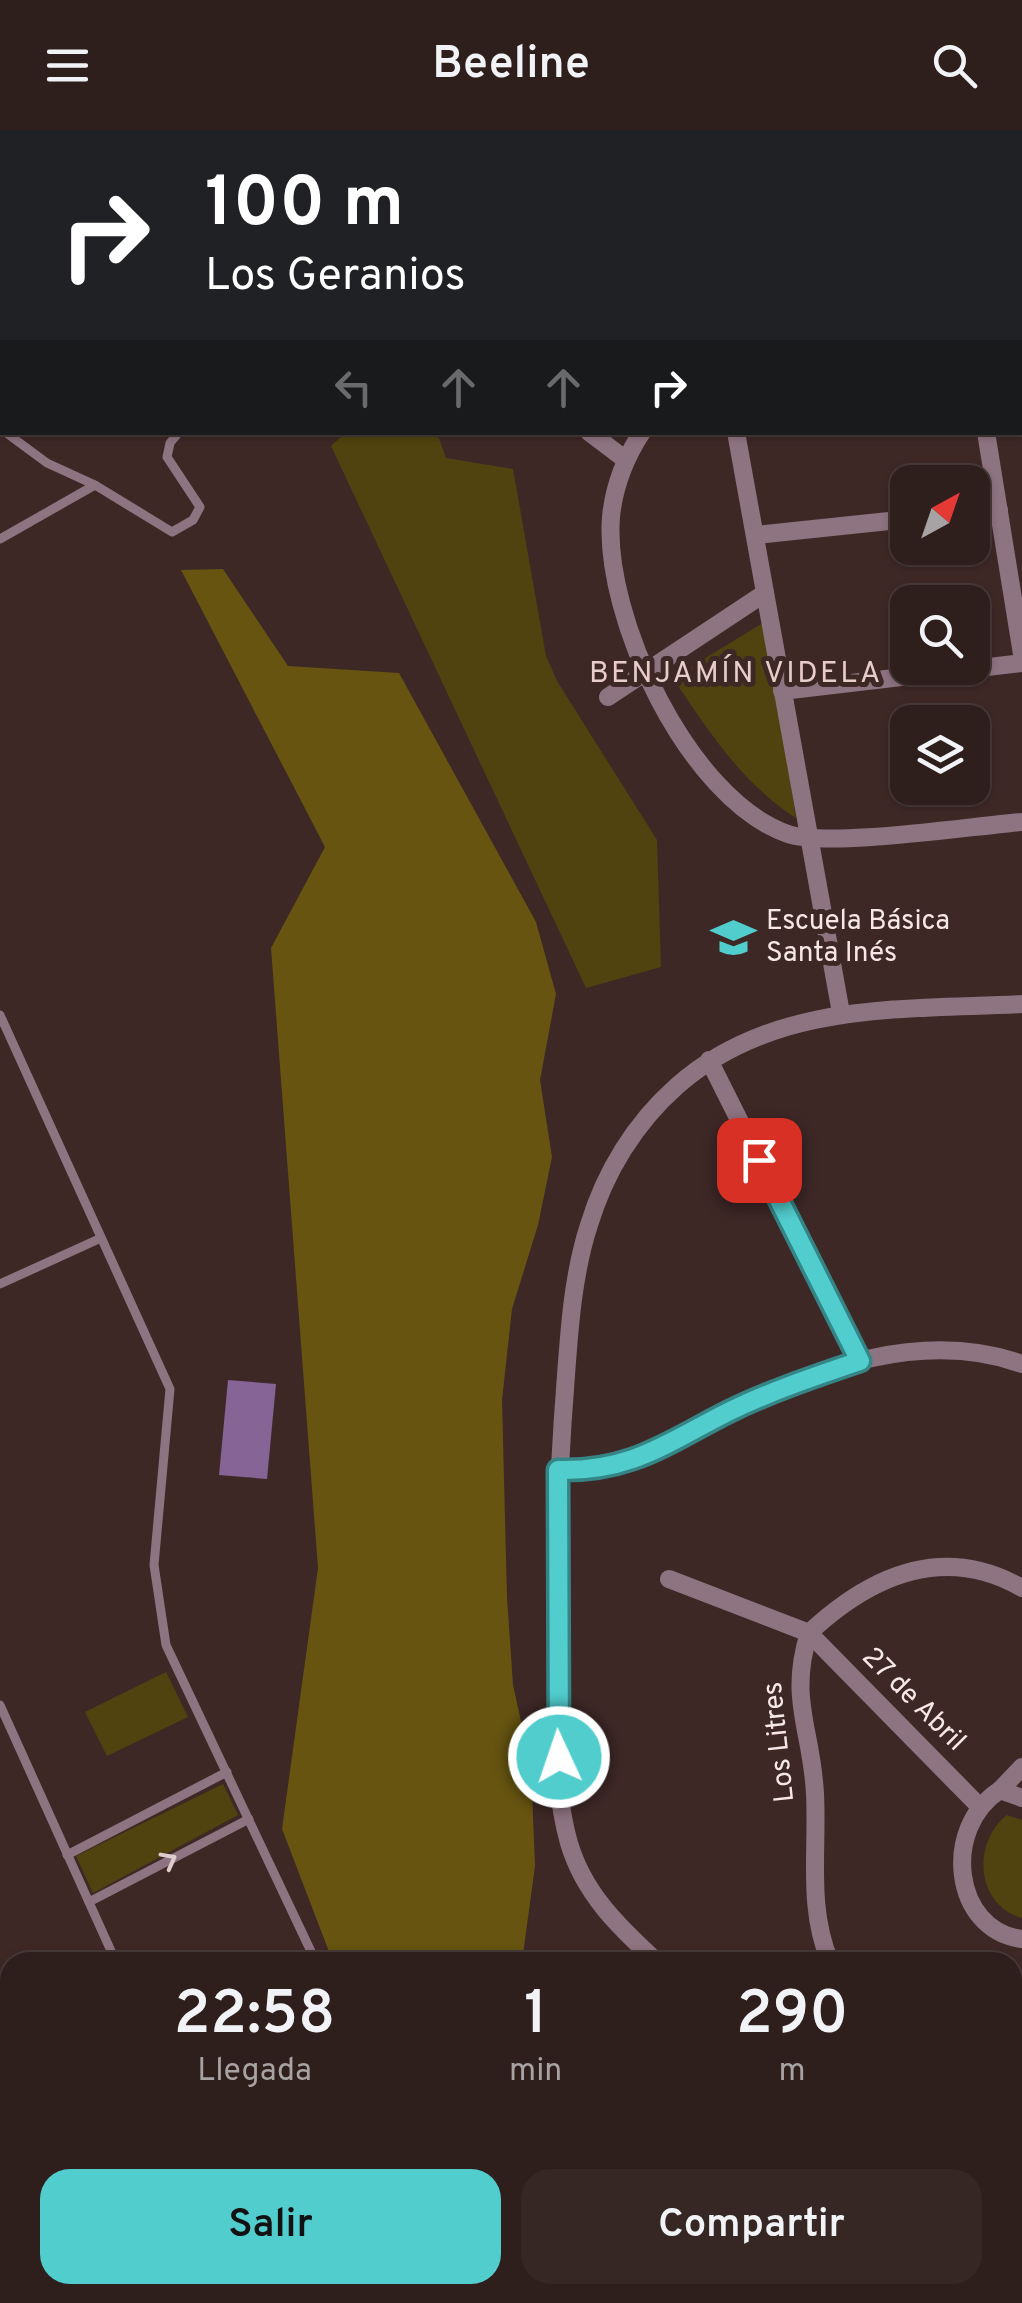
<!DOCTYPE html>
<html lang="es">
<meta charset="utf-8">
<style>
:root{--surface:#2e1e1c;--page:#362725;--text:#f1f3f6;--muted:#a7a2a3;--line:#493c3b;--accent:#52cdce}
body{margin:0;font-family:Overpass,sans-serif;background:var(--page);color:var(--text);height:100vh;display:flex;flex-direction:column;font-size:38px;white-space:nowrap}
*{box-sizing:border-box;margin:0}
p{font-size:32px;color:var(--muted)}
.icon{flex:none;width:55px;height:55px;fill:none;stroke:currentColor;stroke-width:2;stroke-linecap:round;stroke-linejoin:round}
.map{position:relative;flex:1;overflow:hidden}
.details{position:absolute;left:0px;top:1822px;width:1022px;height:352px;display:flex;flex-direction:column;background:var(--surface);border-radius:30px 30px 0 0;box-shadow:0 2px 8px #0004,0 0 0 2px var(--line)}
.details>*{flex:none}
.hud{position:absolute;left:0px;top:0px;width:1022px;height:305px;box-shadow:0 2px 8px #0004,0 0 0 2px var(--line);background:#202124;color:#fff;overflow:hidden}
.needle{width:65px;rotate:40deg}
.controls{position:absolute;left:890px;top:335px;display:grid;gap:20px}
.controls a{display:grid;place-items:center;width:100px;height:100px;border-radius:20px;background:var(--surface);box-shadow:0 2px 8px #0004,0 0 0 2px var(--line);font-size:50px}
.pin{position:absolute;display:grid;place-items:center;width:85px;height:85px;color:#fff;margin:-42px;border-radius:20px;box-shadow:0 5px 15px #0006}
.me{position:absolute;width:110px;margin:-55px;rotate:357deg;stroke-linejoin:round;filter:drop-shadow(0 0 8px #0008)}
.turn{display:flex;align-items:center;gap:35px;height:210px;padding:0 40px;font-size:45px}
.turn .icon{width:130px;height:130px;stroke-width:2.5}
.turn b{display:block;font-size:70px;line-height:85px}
.lanes{display:flex;align-items:center;height:95px;padding:0 40px;background:#0003;justify-content:center;gap:50px;direction:ltr}
.lanes .off{opacity:.35}
.eta{display:flex;justify-content:space-evenly;align-items:center;height:170px;text-align:center}
.eta b{font-size:60px;font-weight:600;line-height:70px}
.button{display:flex;gap:20px;margin-top:auto;padding:20px 40px}
.button a{flex:1;height:115px;border-radius:30px;background:var(--accent);color:#111;font-size:40px;font-weight:600;line-height:115px;text-align:center}
.button a+a{background:var(--page);color:var(--text)}
header{display:flex;justify-content:space-between;align-items:center;height:130px;padding:0 40px;background:var(--surface);font-size:45px;font-weight:600}
.map>svg:first-child{display:block}
.green{fill:#51430f}
.forest{fill:#665410}
.water{fill:#866496}
.lines{fill:none;stroke-linecap:round;stroke-linejoin:round}
.service{stroke:#8e7380;stroke-width:9}
.minor{stroke:#8e7380;stroke-width:18}
.tertiary{stroke:#8e7380;stroke-width:20}
.oneway{stroke:#ddcbcd}
.route-casing{stroke:#358586;stroke-width:25}
.route{stroke:#52cdce;stroke-width:18}
.labels{text-anchor:middle;dominant-baseline:central;stroke-width:10;stroke-linejoin:round;paint-order:stroke}
.poi-label{font-size:28px;fill:#f7e8e7;stroke:#3d2826;text-anchor:start}
.street-label{font-size:28px;fill:#f7e8e7;stroke:#3d2826}
.neighbourhood-label{font-size:30px;letter-spacing:2.5px;fill:#e9cdca;stroke:#3d2826}
</style>
<header><svg class="icon" aria-label="menu" viewBox="0 0 24 24"><path d="M4 6h16M4 12h16M4 18h16"/></svg>Beeline<svg class="icon" aria-label="search" viewBox="0 0 24 24"><circle cx="10" cy="10" r="6"/><path d="M15 15l6 6"/></svg></header>
<div class="map">
<svg width="1022" height="2173" viewBox="0 0 1022 2173">
<rect width="100%" height="100%" fill="#3d2826"/>
<!-- green -->
<g class="green">
<polygon points="345,303 437,303 446,328 513,339 546,526 557,551 657,710 661,837 586,858 331,316"/>
<path d="M766,491L796,688C741,652 709,602 673,548Z"/>
<polygon points="166,1542 188,1587 107,1626 85,1582"/>
<polygon points="223,1654 238,1685 93,1763 76,1726"/>
<path d="M1007,1685L1022,1690V1788C975,1775 972,1712 1007,1685Z"/>
</g>
<!-- forest -->
<g class="forest">
<polygon points="223,439 288,536 399,543 536,792 556,864 540,950 552,1027 538,1095 512,1179 502,1270 507,1467 513,1555 531,1636 535,1736 522,1832 333,1832 282,1699 318,1438 271,818 325,717 181,440"/>
<polygon points="488,2165 778,2165 794,2173 500,2173"/>
</g>
<!-- water -->
<g class="water">
<polygon points="228,1250 276,1254 267,1349 219,1345"/>
<polygon points="0,2041 10,2052 10,2165 124,2165 134,2173 0,2173"/>
</g>
<g class="lines">
<!-- service -->
<g class="service">
<polyline points="5,302 47,333 95,355 172,402 193,390 200,377 167,327 170,313 179,302"/>
<polyline points="0,409 95,355"/>
<polyline points="0,885 170,1259 154,1435 166,1515 316,1832"/>
<polyline points="0,1154 101,1108"/>
<polyline points="0,1575 116,1832"/>
<polyline points="67,1725 227,1642"/>
<polyline points="89,1772 249,1689"/>
<polyline points="391,2165 391,2173"/>
</g>
<!-- minor -->
<g class="minor">
<polyline points="246,0 247,2"/>
<polyline points="500,0 501,2"/>
<polyline points="799,0 800,2"/>
<polyline points="310,2 317,0"/>
<polyline points="722,2 729,0"/>
<polyline points="0,39 2,41"/>
<polyline points="1020,155 1022,152"/>
<polyline points="0,180 2,181"/>
<polyline points="0,243 2,238"/>
<polyline points="589,302 626,330"/>
<path d="M642,302C625,328 614,356 611,387C603,487 689,670 788,704C829,718 971,696 1022,692"/>
<polyline points="736,302 841,883"/>
<polyline points="986,302 1022,524"/>
<polyline points="972,383 999,380"/>
<polyline points="756,405 908,389"/>
<polyline points="782,561 1022,533"/>
<polyline points="608,567 765,463"/>
<polyline points="709,930 860,1231"/>
<path d="M559,1340C631,1342 667,1314 729,1282C817,1237 925,1199 1022,1234"/>
<polyline points="669,1449 809,1503 979,1676"/>
<polyline points="1000,1660 1022,1637"/>
<path d="M1022,1668L1000,1660C941,1698 953,1801 1022,1809"/>
<path d="M657,1832C619,1797 584,1764 569,1713C552,1654 557,1585 556,1524C556,1435 558,1348 565,1259C569,1205 572,1147 589,1095C605,1042 635,993 677,956C773,871 902,880 1022,874"/>
<path d="M830,1832C807,1777 818,1722 815,1664C812,1600 788,1569 809,1503C870,1446 943,1413 1022,1458"/>
<polyline points="1012,1959 1022,1960"/>
<polyline points="1012,2098 1022,2099"/>
<polyline points="348,2165 355,2173"/>
</g>
<!-- tertiary -->
<g class="tertiary">
<polyline points="984,0 985,2"/>
<polyline points="1020,58 1022,61"/>
</g>
</g>
<!-- one-way arrows -->
<defs><path id="oneway-chevron" d="M-2-3.5L2.5 0L-2 3.5" fill="none" stroke-width="1.6" stroke-linecap="round" stroke-linejoin="round" transform="scale(2.5)"/></defs>
<use class="oneway" href="#oneway-chevron" transform="translate(169 1730) rotate(-28)"/>
<g class="lines">
<defs>
<path id="route" d="M559,1627L558,1340C632,1342 668,1312 730,1281C771,1261 816,1246 860,1231L759,1030"/>
</defs>
<!-- route casing -->
<use href="#route" class="route-casing"/>
<!-- route -->
<use href="#route" class="route"/>
</g>
<!-- icons -->
<defs>
<symbol id="school-bare" viewBox="-9 -9 18 18"><path d="M0-5L7-2L0 1L-7-2ZM-4 1L0 2.5L4 1V4Q0 6-4 4Z" fill="#52cdce" stroke="#3d2826" stroke-width="2.5" paint-order="stroke"/></symbol>
</defs>
<g fill-rule="evenodd">
<use href="#school-bare" x="702" y="776" width="63" height="63"/>
</g>
<g class="labels">
<!-- poi labels -->
<g class="poi-label">
<text x="766" y="792">Escuela Básica<tspan x="766" dy="32">Santa Inés</tspan></text>
</g>
<!-- street labels -->
<g class="street-label">
<text transform="translate(913 1570) rotate(45)">27 de Abril</text>
<text transform="translate(780 1612) rotate(-96)">Los Litres</text>
</g>
<!-- neighbourhood labels -->
<g class="neighbourhood-label">
<text x="736" y="544">BENJAMÍN VIDELA</text>
</g>
</g>
</svg>
<div class="controls">
<a><svg class="needle" viewBox="-14 -14 28 28"><path d="M0-13l5 13h-10z" fill="#e53935"/><path d="M0 13l5-13h-10z" fill="#a7a2a3"/></svg></a>
<a><svg class="icon" aria-label="search" viewBox="0 0 24 24"><circle cx="10" cy="10" r="6"/><path d="M15 15l6 6"/></svg></a>
<a><svg class="icon" aria-label="layers" viewBox="0 0 24 24"><path d="M12 4l9 5-9 5-9-5zM3 14l9 5 9-5"/></svg></a>
</div>
<div class="pin" style="left:759px;top:1030px;background:#d93025"><svg class="icon" aria-label="arrive" viewBox="0 0 24 24"><path d="M6 21V4h12l-3 4 3 4H6"/></svg></div>
<svg class="me" style="left:559px;top:1627px" viewBox="-20 -20 40 40"><circle r="17" fill="#52cdce" stroke="#fff" stroke-width="3"/><path d="M0-11L8 9 0 5-8 9z" fill="#fff"/></svg>
<div class="hud">
<div class="turn"><svg class="icon" aria-label="right" viewBox="0 0 24 24"><path d="M7 20v-9h11M14 6l5 5-5 5"/></svg><div><b>100 m</b>Los Geranios</div></div>
<div class="lanes"><svg class="icon off" aria-label="left" viewBox="0 0 24 24"><path d="M17 20v-9H6M10 6l-5 5 5 5"/></svg><svg class="icon off" aria-label="ahead" viewBox="0 0 24 24"><path d="M12 20V5M6 11l6-6 6 6"/></svg><svg class="icon off" aria-label="ahead" viewBox="0 0 24 24"><path d="M12 20V5M6 11l6-6 6 6"/></svg><svg class="icon" aria-label="right" viewBox="0 0 24 24"><path d="M7 20v-9h11M14 6l5 5-5 5"/></svg></div>
</div>
<section class="details">
<div class="eta">
<div><b>22:58</b><p>Llegada</p></div>
<div><b>1</b><p>min</p></div>
<div><b>290</b><p>m</p></div>
</div>
<div class="button"><a>Salir</a><a>Compartir</a></div>
</section>
</div>
